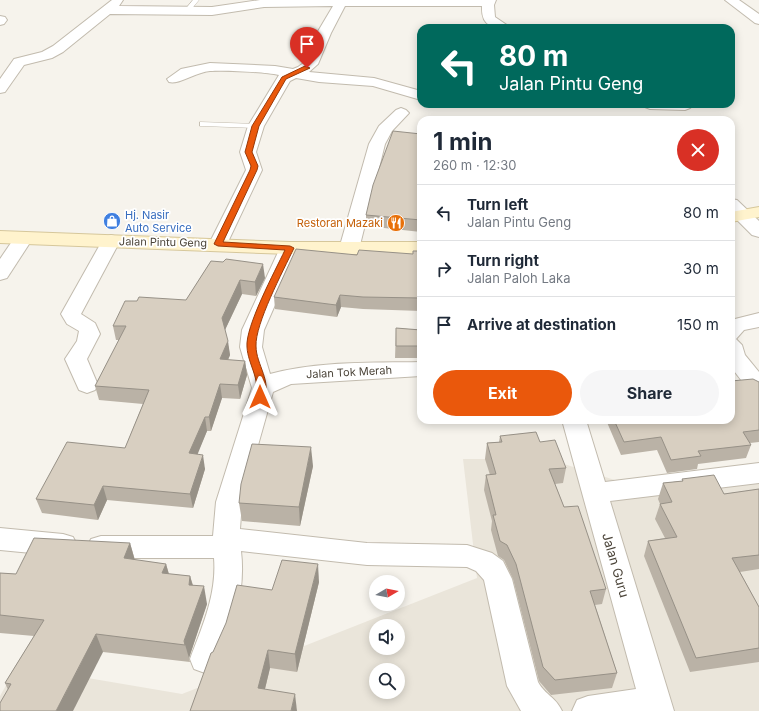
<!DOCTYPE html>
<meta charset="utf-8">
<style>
:root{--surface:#fff;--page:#f6f6f7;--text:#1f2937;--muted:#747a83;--line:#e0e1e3;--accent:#ea580c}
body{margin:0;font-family:Inter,sans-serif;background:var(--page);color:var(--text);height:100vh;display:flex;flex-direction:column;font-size:15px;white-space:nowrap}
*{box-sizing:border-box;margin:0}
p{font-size:13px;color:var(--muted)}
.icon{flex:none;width:22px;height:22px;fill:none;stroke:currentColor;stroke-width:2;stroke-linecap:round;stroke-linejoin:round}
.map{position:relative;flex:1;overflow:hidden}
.details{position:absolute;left:417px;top:116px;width:318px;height:308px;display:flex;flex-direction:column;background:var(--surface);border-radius:12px;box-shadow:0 2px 10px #0003}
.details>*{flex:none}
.top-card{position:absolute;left:417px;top:24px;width:318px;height:84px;border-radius:12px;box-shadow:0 2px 10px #0003;background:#00695c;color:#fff;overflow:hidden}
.needle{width:26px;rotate:80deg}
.tools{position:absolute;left:369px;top:575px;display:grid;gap:8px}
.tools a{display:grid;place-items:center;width:36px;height:36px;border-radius:50%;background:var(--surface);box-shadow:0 2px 10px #0003;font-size:20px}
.pin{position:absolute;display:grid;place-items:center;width:34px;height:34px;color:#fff;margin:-41px -17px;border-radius:50% 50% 50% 0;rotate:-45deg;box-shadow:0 0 4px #0007}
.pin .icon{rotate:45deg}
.me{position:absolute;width:44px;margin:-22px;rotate:0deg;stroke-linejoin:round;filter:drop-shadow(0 0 3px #0008)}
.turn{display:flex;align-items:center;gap:14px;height:84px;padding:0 16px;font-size:18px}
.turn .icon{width:52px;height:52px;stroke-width:2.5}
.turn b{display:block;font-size:28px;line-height:34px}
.round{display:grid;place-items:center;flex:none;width:42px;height:42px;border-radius:21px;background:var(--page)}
.summary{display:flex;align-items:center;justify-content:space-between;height:68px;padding:0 16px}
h1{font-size:24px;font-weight:700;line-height:30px}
.button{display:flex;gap:8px;margin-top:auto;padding:8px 16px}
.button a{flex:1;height:46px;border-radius:24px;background:var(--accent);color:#fff;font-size:16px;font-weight:700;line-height:46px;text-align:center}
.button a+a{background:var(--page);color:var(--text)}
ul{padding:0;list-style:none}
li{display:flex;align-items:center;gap:12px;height:56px;padding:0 16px;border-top:1px solid var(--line)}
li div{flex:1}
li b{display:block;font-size:15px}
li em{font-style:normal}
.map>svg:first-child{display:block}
.residential{fill:#eae5da;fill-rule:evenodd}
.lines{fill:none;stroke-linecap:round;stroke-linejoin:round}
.lane-casing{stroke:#c2bbae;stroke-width:1}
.street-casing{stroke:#c2bbae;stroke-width:2}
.secondary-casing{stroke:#d6c79b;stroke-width:2}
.lane{fill:#fff;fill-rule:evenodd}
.street{fill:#fff;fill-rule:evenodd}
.secondary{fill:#fff3cd;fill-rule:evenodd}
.wall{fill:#bab2a6}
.shaded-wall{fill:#979187}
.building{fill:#d8cfc1;stroke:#979187}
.route{fill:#ea580c;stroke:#983908}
.labels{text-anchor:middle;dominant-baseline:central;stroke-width:3.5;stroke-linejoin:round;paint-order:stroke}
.shop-label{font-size:11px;fill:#366cbe;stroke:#fff;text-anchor:start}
.food-label{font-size:11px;fill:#c56008;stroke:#fff;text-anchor:end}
.street-label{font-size:11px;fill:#4b4439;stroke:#fff}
.near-street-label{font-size:13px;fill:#4b4439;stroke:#fff}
</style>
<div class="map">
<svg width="759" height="711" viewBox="0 0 759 711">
<rect width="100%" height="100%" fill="#f6f3ec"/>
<!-- residential -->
<path class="residential" d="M463,459H548L618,481L759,466V711H0V696L17,666L182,694L477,578ZM376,626H398V648H376ZM376,670H398V692H376Z"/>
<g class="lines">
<defs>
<g id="lane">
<polygon points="193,0 199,0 189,12 185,12 184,11"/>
<polygon points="200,122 256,124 260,126 256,128 203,126 200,126"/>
</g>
<g id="street">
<path d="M112,0H123L119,6L212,7L260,0H496L494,5L495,17L511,28C494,28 481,28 482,6H345L331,33L318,64L309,72L374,78L421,91V100L373,86L319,82L296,78L290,81L264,126L256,152L262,170L227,244L225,248L218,250L211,248L209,244L246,170L240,152L248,126L279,75C263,72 227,70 210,71C196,72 179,85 169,82L167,79L181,69L210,63L275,66L293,69L298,67L305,62L317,33L333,6L264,7L212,15L110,14L63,52L52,58L24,65L5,92L0,93V79L14,59L42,52L53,46Z"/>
<polygon points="725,0 739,0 759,14 759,24 755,23"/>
<polygon points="0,16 5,17 7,20 4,24 0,25"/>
<polygon points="642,104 692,104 693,105 690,108 685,110 650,109 645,107"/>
<polygon points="401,108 406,110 409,113 392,131 385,144 359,249 356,253 349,255 342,253 339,249 369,144 379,126 396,110"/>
<polygon points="731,199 737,200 759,221 759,237 752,235 731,214"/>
<polygon points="24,232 31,234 33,238 7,278 0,280 0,259 17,234"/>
<polygon points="111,235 118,237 120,241 81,314 95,323 100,334 87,359 98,385 95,390 87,393 79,390 65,359 77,341 79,331 67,324 61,314 102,241 104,237"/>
<path d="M290,242L297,244L300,248L264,330L262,347L270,374C318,361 371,363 421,362V376L291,384L273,392L242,502L240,529L367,543L467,545L492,553L503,561L512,579L538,682C546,696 555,696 562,711H521L507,686L484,580L476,571L467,567L367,565L241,551C246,592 233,632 216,669L205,673L194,669L190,659C202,627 217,594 214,558H101L91,555L87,547L91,539L101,536H213L216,502L252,388L240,347L242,330L280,248L283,244Z"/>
<polygon points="759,313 759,327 744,330 736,339 742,345 745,355 759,372 759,395 751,393 731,367 731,320"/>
<polygon points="562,420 586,420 605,482 759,463 759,483 610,501 674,711 572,711 577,700 588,696 636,689"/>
<polygon points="0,528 63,534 73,537 77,545 73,553 63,556 0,550"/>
</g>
<g id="secondary">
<polygon points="759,207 759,217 731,222 731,212"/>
<polygon points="0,231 290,242 421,242 421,254 290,254 0,243"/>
</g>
</defs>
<!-- lane casing -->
<use href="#lane" class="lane-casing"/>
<!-- street casing -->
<use href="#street" class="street-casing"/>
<!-- secondary casing -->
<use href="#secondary" class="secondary-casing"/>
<!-- lane -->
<use href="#lane" class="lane"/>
<!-- street -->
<use href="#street" class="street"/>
<!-- secondary -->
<use href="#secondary" class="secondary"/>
</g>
<!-- wall -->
<g class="wall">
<polygon points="421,134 421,232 366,226 366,215"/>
<polygon points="421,251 421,311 363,309 341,307 337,317 275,309 274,297 357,255 413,254"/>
<polygon points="211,261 265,278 256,296 242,294 225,330 230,355 228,360 245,361 247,375 240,399 222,398 211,431 207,431 197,454 205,469 193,508 107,500 98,520 42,513 36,499 125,448 143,404 99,400 95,386 119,340 116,340 113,326 137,301 186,300"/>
<polygon points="396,328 421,330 421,358 395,358"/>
<polygon points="759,382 759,442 750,443 751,445 746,458 698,464 697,469 667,473 657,450 621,455 606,420 731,420"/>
<polygon points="500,436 540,442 566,468 563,483 555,484 564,507 606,589 602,604 595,605 617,673 612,688 551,695 539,681 513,579 504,560 498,556 491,530 492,521 484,490 486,475 490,475 485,459 487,443 499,442"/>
<polygon points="313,466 300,526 242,521 239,503"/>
<polygon points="682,479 724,494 759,489 759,569 740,572 759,607 759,662 690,672 644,556 648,541 665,538 655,519 660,504 658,499 663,483 682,481"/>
<polygon points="130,543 135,560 166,564 169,574 190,576 193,585 207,604 189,658 190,662 103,652 8,690 5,683 34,636 0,633 0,573 16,574"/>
<polygon points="319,582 297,672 270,668 265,689 190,711 213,652 272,590"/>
</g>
<!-- shaded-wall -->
<g class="shaded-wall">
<polygon points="263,264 265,278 256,296 255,282"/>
<polygon points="240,280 242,294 224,332 222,318"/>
<polygon points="340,295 341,307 337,317 336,305"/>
<polygon points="228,341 230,355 222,373 220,359"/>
<polygon points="245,361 247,375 240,399 238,385"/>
<polygon points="220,384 222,398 211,431 209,417"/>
<polygon points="205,417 207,431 192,468 189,453"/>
<polygon points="311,447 313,466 300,526 299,507"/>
<polygon points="203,455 205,469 193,508 190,494"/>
<polygon points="103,486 107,500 98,520 94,505"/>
<polygon points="130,543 135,561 124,558"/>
<polygon points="166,564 171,582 162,573"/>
<polygon points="318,564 319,582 297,672 295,654"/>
<polygon points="190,576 195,594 189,585"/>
<polygon points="204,586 207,604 189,658 184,641"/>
<polygon points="96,634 103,652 73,711 56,711"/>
<polygon points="268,650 270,668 261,705 258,688"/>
<polygon points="295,694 297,711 291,711"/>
</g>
<!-- building -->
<g class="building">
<polygon points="393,131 421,134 421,220 366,215 373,185"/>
<polygon points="296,249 357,255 359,250 413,254 413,251 421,251 421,298 363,297 340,295 336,305 274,297"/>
<polygon points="226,259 263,264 255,282 240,280 222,318 228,341 220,359 245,361 238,385 220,384 209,417 205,417 189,453 203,455 190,494 103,486 94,505 36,499 67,442 125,448 149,390 95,386 126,326 113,326 125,301 137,301 139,297 186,300 211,261 223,262"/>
<polygon points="396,328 421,330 421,346 396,346"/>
<polygon points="753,379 759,382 759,430 743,432 751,445 698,451 701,456 671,460 661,437 624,442 614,420 731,420 731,381"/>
<polygon points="536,432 540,442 555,440 566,468 549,469 564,507 578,506 606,589 590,591 617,673 555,680 543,667 516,564 507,545 500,541 493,515 496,515 486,475 496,474 487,443 502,442 500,436"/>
<polygon points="252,444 311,447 299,507 239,503 241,484"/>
<polygon points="714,475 724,494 759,489 759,555 732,558 759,607 759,648 696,658 648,541 677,537 660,504 672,502 663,483 683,481 682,479"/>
<polygon points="34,538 130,543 124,558 166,564 162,573 190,576 189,585 204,586 184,641 185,645 96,634 56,711 0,711 0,703 11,684 5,683 44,620 0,615 0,573 16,574"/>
<polygon points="282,560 318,564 295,654 268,650 258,688 295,694 291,711 190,711 211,653 213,652 226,623 237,585 272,590"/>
</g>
<!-- route -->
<path class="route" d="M305,66L310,68L286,79L259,126L252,152L258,166L257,170L223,242L290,246L294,248C283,271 255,324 256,346C256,365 273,382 263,400L260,401L255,397C261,379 248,365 247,347C245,327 275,271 285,250L218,246L214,244L250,170L251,166L245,152L252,126L282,77Z"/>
<!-- icons -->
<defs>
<symbol id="shop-disc" viewBox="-11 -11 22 22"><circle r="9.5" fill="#3f7fe0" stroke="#fff"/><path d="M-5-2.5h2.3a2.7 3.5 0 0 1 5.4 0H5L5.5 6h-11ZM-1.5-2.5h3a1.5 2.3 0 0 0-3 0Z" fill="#fff"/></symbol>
<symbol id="restaurant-disc" viewBox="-11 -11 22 22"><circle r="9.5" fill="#e8710a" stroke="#fff"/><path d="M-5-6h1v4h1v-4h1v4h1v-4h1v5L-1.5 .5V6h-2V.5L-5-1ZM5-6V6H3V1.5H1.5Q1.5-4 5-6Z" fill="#fff"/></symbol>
</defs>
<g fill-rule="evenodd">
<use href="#shop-disc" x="102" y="211" width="20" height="20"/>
<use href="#restaurant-disc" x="386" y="213" width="20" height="20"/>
</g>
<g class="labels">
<!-- shop labels -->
<g class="shop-label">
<text x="125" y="215">Hj. Nasir<tspan x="125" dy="13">Auto Service</tspan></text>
</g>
<!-- food labels -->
<g class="food-label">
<text x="383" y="223">Restoran Mazaki</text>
</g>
<!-- street labels -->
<g class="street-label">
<text transform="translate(163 242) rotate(1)">Jalan Pintu Geng</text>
<text transform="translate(349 372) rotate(-3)">Jalan Tok Merah</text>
</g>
<!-- near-street labels -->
<g class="near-street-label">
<text transform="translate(616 565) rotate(74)">Jalan Guru</text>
</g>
</g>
</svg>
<div class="tools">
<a><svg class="needle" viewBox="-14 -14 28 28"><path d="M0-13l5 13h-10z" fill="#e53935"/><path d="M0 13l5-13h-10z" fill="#747a83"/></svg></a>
<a><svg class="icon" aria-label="sound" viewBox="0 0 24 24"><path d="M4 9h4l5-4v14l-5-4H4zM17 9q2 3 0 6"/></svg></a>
<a><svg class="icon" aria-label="search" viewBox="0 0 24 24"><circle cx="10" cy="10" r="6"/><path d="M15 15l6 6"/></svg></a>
</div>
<div class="pin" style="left:307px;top:68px;background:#d93025"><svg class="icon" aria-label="arrive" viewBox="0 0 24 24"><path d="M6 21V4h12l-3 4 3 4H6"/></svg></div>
<svg class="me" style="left:260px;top:397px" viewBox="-20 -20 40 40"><path d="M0-17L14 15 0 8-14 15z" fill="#ea580c" stroke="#fff" stroke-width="4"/></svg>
<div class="top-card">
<div class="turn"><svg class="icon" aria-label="left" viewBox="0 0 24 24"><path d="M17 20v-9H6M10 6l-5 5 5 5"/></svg><div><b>80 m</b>Jalan Pintu Geng</div></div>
</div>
<section class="details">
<div class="summary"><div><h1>1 min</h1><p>260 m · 12:30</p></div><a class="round" style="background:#d93025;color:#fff"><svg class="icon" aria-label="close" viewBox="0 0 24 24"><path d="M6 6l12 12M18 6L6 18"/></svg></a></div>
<ul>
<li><svg class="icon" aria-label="left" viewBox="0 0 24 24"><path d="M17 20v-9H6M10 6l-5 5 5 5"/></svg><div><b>Turn left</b><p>Jalan Pintu Geng</p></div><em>80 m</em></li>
<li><svg class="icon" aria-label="right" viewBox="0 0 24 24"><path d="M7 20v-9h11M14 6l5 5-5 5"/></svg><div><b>Turn right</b><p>Jalan Paloh Laka</p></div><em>30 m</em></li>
<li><svg class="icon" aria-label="arrive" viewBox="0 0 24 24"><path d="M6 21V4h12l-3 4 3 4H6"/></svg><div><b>Arrive at destination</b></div><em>150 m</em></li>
</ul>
<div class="button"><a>Exit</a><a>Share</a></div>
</section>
</div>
